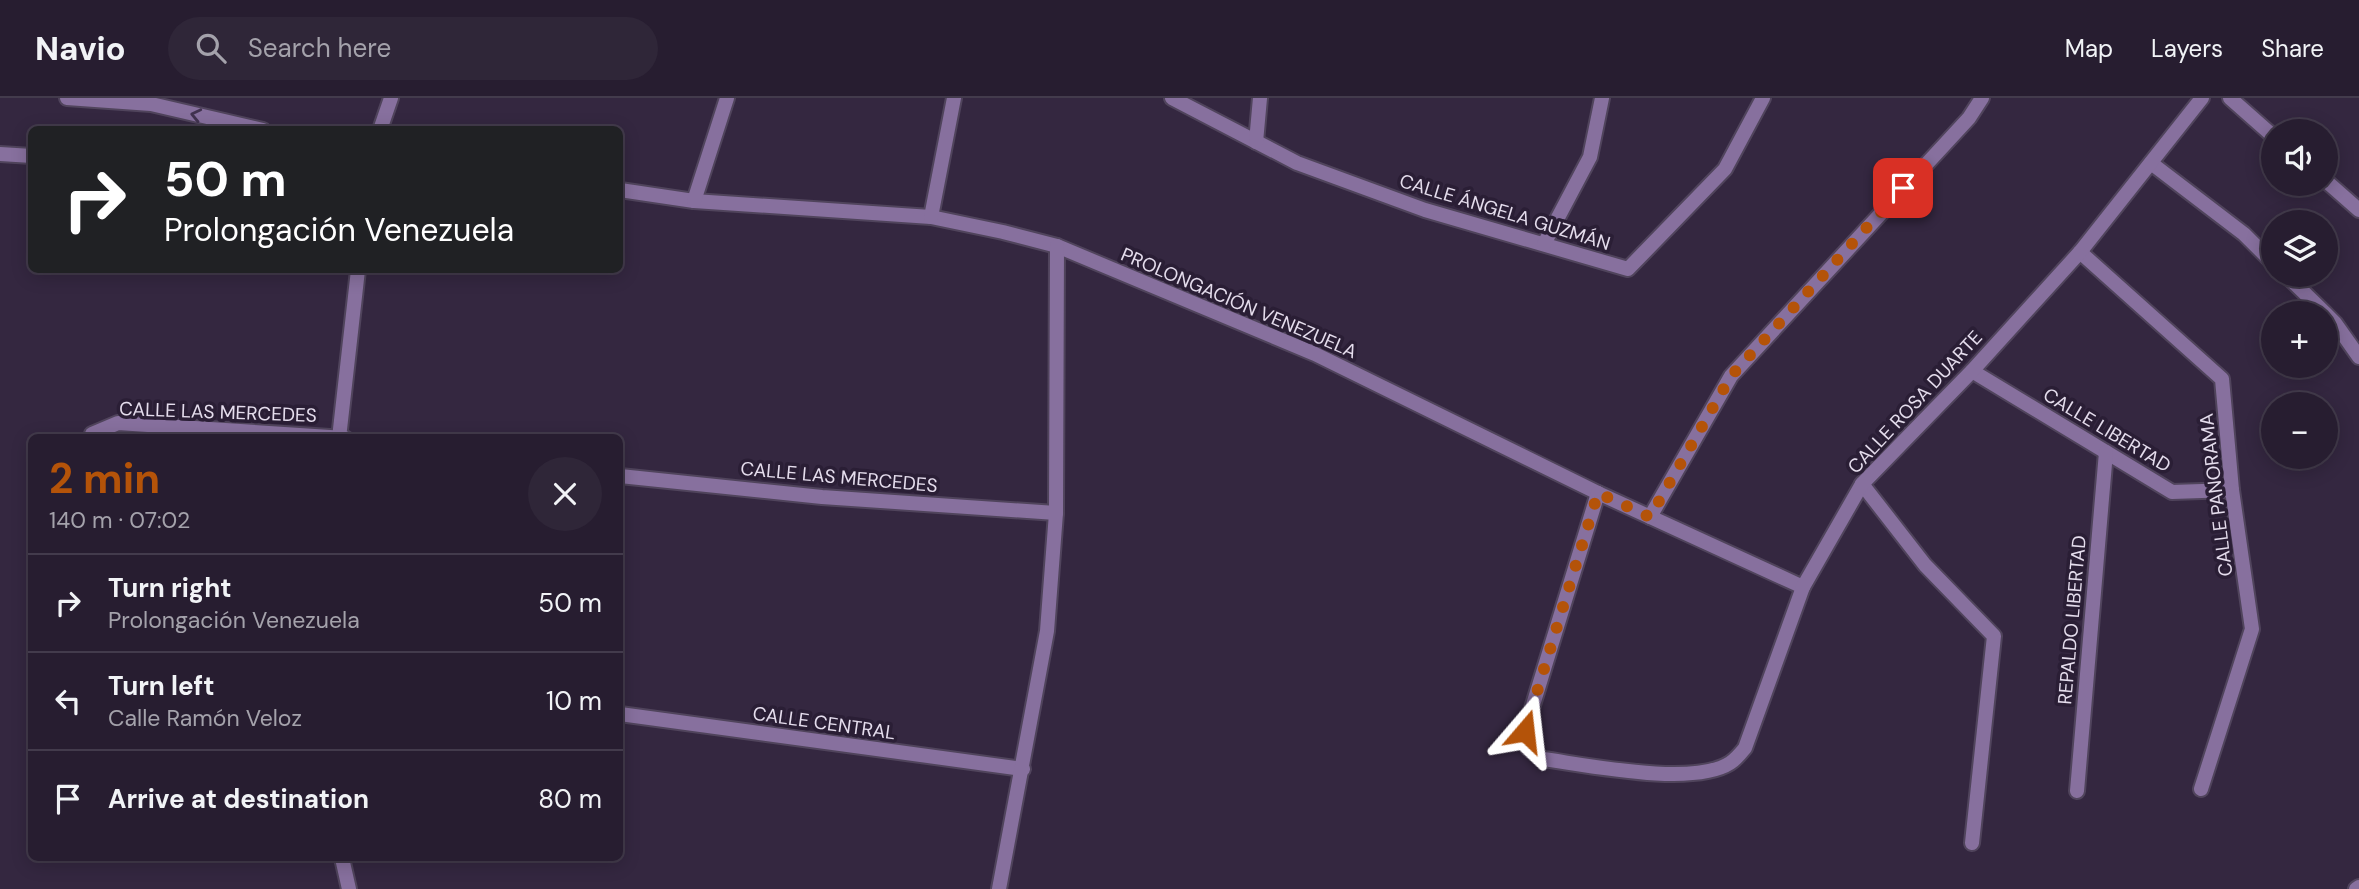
<!DOCTYPE html>
<meta charset="utf-8">
<style>
:root{--surface:#271d30;--page:#2f2638;--text:#f1f3f6;--muted:#a4a2ab;--line:#433b4c;--accent:#b45309}
body{margin:0;font-family:"DM Sans",sans-serif;background:var(--page);color:var(--text);height:100vh;display:flex;flex-direction:column;font-size:26px;white-space:nowrap}
*{box-sizing:border-box;margin:0}
p{font-size:23px;color:var(--muted)}
.icon{flex:none;width:38px;height:38px;fill:none;stroke:currentColor;stroke-width:2;stroke-linecap:round;stroke-linejoin:round}
.map{position:relative;flex:1;overflow:hidden}
.side{position:absolute;left:28px;top:336px;width:595px;height:427px;display:flex;flex-direction:column;background:var(--surface);border-radius:10px;box-shadow:0 4px 18px #0003,0 0 0 2px var(--line)}
.side>*{flex:none}
.hud{position:absolute;left:28px;top:28px;width:595px;height:147px;border-radius:10px;box-shadow:0 4px 18px #0003,0 0 0 2px var(--line);background:#202124;color:#fff;overflow:hidden}
.tools{position:absolute;left:2261px;top:21px;display:grid;gap:14px}
.tools a{display:grid;place-items:center;width:77px;height:77px;border-radius:50%;background:var(--surface);box-shadow:0 4px 18px #0003,0 0 0 2px var(--line);font-size:35px}
.pin{position:absolute;display:grid;place-items:center;width:60px;height:60px;color:#fff;margin:-30px;border-radius:14px;box-shadow:0 4px 10px #0006}
.me{position:absolute;width:77px;margin:-38px;rotate:17deg;stroke-linejoin:round;filter:drop-shadow(0 0 5px #0008)}
.turn{display:flex;align-items:center;gap:24px;height:147px;padding:0 21px;font-size:32px}
.turn .icon{width:91px;height:91px;stroke-width:2.5}
.turn b{display:block;font-size:49px;line-height:60px}
.round{display:grid;place-items:center;flex:none;width:74px;height:74px;border-radius:37px;background:var(--page)}
.headline{display:flex;align-items:center;justify-content:space-between;height:119px;padding:0 21px}
h1{font-size:42px;font-weight:700;line-height:52px;color:var(--accent)}
ul{padding:0;list-style:none}
li{display:flex;align-items:center;gap:21px;height:98px;padding:0 21px;border-top:2px solid var(--line)}
li div{flex:1}
li b{display:block;font-size:26px}
li em{font-style:normal}
header{display:flex;align-items:center;gap:42px;box-sizing:border-box;height:98px;padding:0 35px;background:var(--surface);border-bottom:2px solid var(--line)}
header strong{font-size:33px}
nav{display:flex;gap:38px;margin-inline-start:auto;font-size:24px}
.search{width:490px;height:63px;background:var(--page);display:flex;align-items:center;gap:18px;box-sizing:border-box;padding:0 24px;border-radius:38px;color:var(--muted);font-size:26px}
.map>svg:first-child{display:block}
.lines{fill:none;stroke-linecap:round;stroke-linejoin:round}
.service-casing{stroke:#50445c;stroke-width:18}
.minor-casing{stroke:#50445c;stroke-width:18}
.service{stroke:#87709e;stroke-width:14}
.minor{stroke:#87709e;stroke-width:14}
.oneway{stroke:#41324f}
.route{stroke:#b45309;stroke-width:12;stroke-dasharray:0 21.6}
.labels{text-anchor:middle;dominant-baseline:central;stroke-width:7;stroke-linejoin:round;paint-order:stroke}
.street-label{font-size:19px;fill:#e5dded;stroke:#2a1e35}
</style>
<header>
<strong>Navio</strong>
<div class="search"><svg class="icon" aria-label="search" viewBox="0 0 24 24"><circle cx="10" cy="10" r="6"/><path d="M15 15l6 6"/></svg>Search here</div>
<nav><a>Map</a><a>Layers</a><a>Share</a></nav>
</header>
<div class="map">
<svg width="2359" height="791" viewBox="0 0 2359 791">
<rect width="100%" height="100%" fill="#342740"/>
<g class="lines">
<defs>
<g id="service">
<polyline points="2151,65 2244,136 2273,165"/>
<polyline points="2286,177 2325,215"/>
<polyline points="2326,216 2335,225 2359,259"/>
<polyline points="2356,791 2359,789"/>
</g>
<g id="minor">
<polyline points="67,0 151,6 263,32"/>
<polyline points="1172,0 1297,65 1425,112 1628,171 1725,71 1763,0"/>
<polyline points="2230,0 2273,38"/>
<polyline points="380,32 391,0"/>
<polyline points="1256,44 1260,0"/>
<polyline points="0,56 32,58"/>
<polyline points="2326,83 2359,112"/>
<polyline points="620,92 694,103 931,119 1003,134 1057,148 1315,256 1598,395 1803,489"/>
<polyline points="694,103 727,0"/>
<polyline points="931,119 954,0"/>
<polyline points="1544,146 1590,59 1602,0"/>
<polyline points="2080,154 2222,281 2232,392 2252,531 2201,691"/>
<polyline points="1972,273 2172,394 2232,392"/>
<polyline points="91,340 92,336 118,325 345,340"/>
<polyline points="339,340 358,172"/>
<polyline points="620,378 822,399 1056,415"/>
<polyline points="1862,386 1925,467 1994,538 1972,745"/>
<path d="M1598,395L1525,633L1528,650L1543,661C1587,667 1693,689 1730,665C1736,661 1741,655 1745,650L1803,489L1862,386L1972,273L2080,154L2202,0"/>
<polyline points="1650,419 1731,278 1969,20 1982,0"/>
<polyline points="620,616 1023,671"/>
<polyline points="2077,693 2106,354"/>
<polyline points="342,760 349,791"/>
<polyline points="999,791 1047,533 1056,415 1057,148"/>
</g>
</defs>
<!-- service casing -->
<use href="#service" class="service-casing"/>
<!-- minor casing -->
<use href="#minor" class="minor-casing"/>
<!-- service -->
<use href="#service" class="service"/>
<!-- minor -->
<use href="#minor" class="minor"/>
</g>
<!-- one-way arrows -->
<defs><path id="oneway-chevron" d="M-2-3.5L2.5 0L-2 3.5" fill="none" stroke-width="1.6" stroke-linecap="round" stroke-linejoin="round" transform="scale(1.75)"/></defs>
<use class="oneway" href="#oneway-chevron" transform="translate(196 17) rotate(-167)"/>
<g class="lines">
<!-- route -->
<polyline class="route" points="1525,633 1598,395 1650,419 1731,278 1903,90"/>
</g>
<g class="labels">
<!-- street labels -->
<g class="street-label">
<text transform="translate(1505 114) rotate(17)">CALLE ÁNGELA GUZMÁN</text>
<text transform="translate(1239 205) rotate(23)">PROLONGACIÓN VENEZUELA</text>
<text transform="translate(1915 304) rotate(-47)">CALLE ROSA DUARTE</text>
<text transform="translate(218 314) rotate(2)">CALLE LAS MERCEDES</text>
<text transform="translate(2107 332) rotate(31)">CALLE LIBERTAD</text>
<text transform="translate(839 379) rotate(5)">CALLE LAS MERCEDES</text>
<text transform="translate(2216 397) rotate(-97)">CALLE PANORAMA</text>
<text transform="translate(2072 522) rotate(-85)">REPALDO LIBERTAD</text>
<text transform="translate(824 625) rotate(8)">CALLE CENTRAL</text>
</g>
</g>
</svg>
<div class="tools">
<a><svg class="icon" aria-label="sound" viewBox="0 0 24 24"><path d="M4 9h4l5-4v14l-5-4H4zM17 9q2 3 0 6"/></svg></a>
<a><svg class="icon" aria-label="layers" viewBox="0 0 24 24"><path d="M12 4l9 5-9 5-9-5zM3 14l9 5 9-5"/></svg></a>
<a>+</a>
<a>−</a>
</div>
<div class="pin" style="left:1903px;top:90px;background:#d93025"><svg class="icon" aria-label="arrive" viewBox="0 0 24 24"><path d="M6 21V4h12l-3 4 3 4H6"/></svg></div>
<svg class="me" style="left:1525px;top:633px" viewBox="-20 -20 40 40"><path d="M0-17L14 15 0 8-14 15z" fill="#b45309" stroke="#fff" stroke-width="4"/></svg>
<div class="hud">
<div class="turn"><svg class="icon" aria-label="right" viewBox="0 0 24 24"><path d="M7 20v-9h11M14 6l5 5-5 5"/></svg><div><b>50 m</b>Prolongación Venezuela</div></div>
</div>
<section class="side">
<div class="headline"><div><h1>2 min</h1><p>140 m · 07:02</p></div><a class="round"><svg class="icon" aria-label="close" viewBox="0 0 24 24"><path d="M6 6l12 12M18 6L6 18"/></svg></a></div>
<ul>
<li><svg class="icon" aria-label="right" viewBox="0 0 24 24"><path d="M7 20v-9h11M14 6l5 5-5 5"/></svg><div><b>Turn right</b><p>Prolongación Venezuela</p></div><em>50 m</em></li>
<li><svg class="icon" aria-label="left" viewBox="0 0 24 24"><path d="M17 20v-9H6M10 6l-5 5 5 5"/></svg><div><b>Turn left</b><p>Calle Ramón Veloz</p></div><em>10 m</em></li>
<li><svg class="icon" aria-label="arrive" viewBox="0 0 24 24"><path d="M6 21V4h12l-3 4 3 4H6"/></svg><div><b>Arrive at destination</b></div><em>80 m</em></li>
</ul>
</section>
</div>
